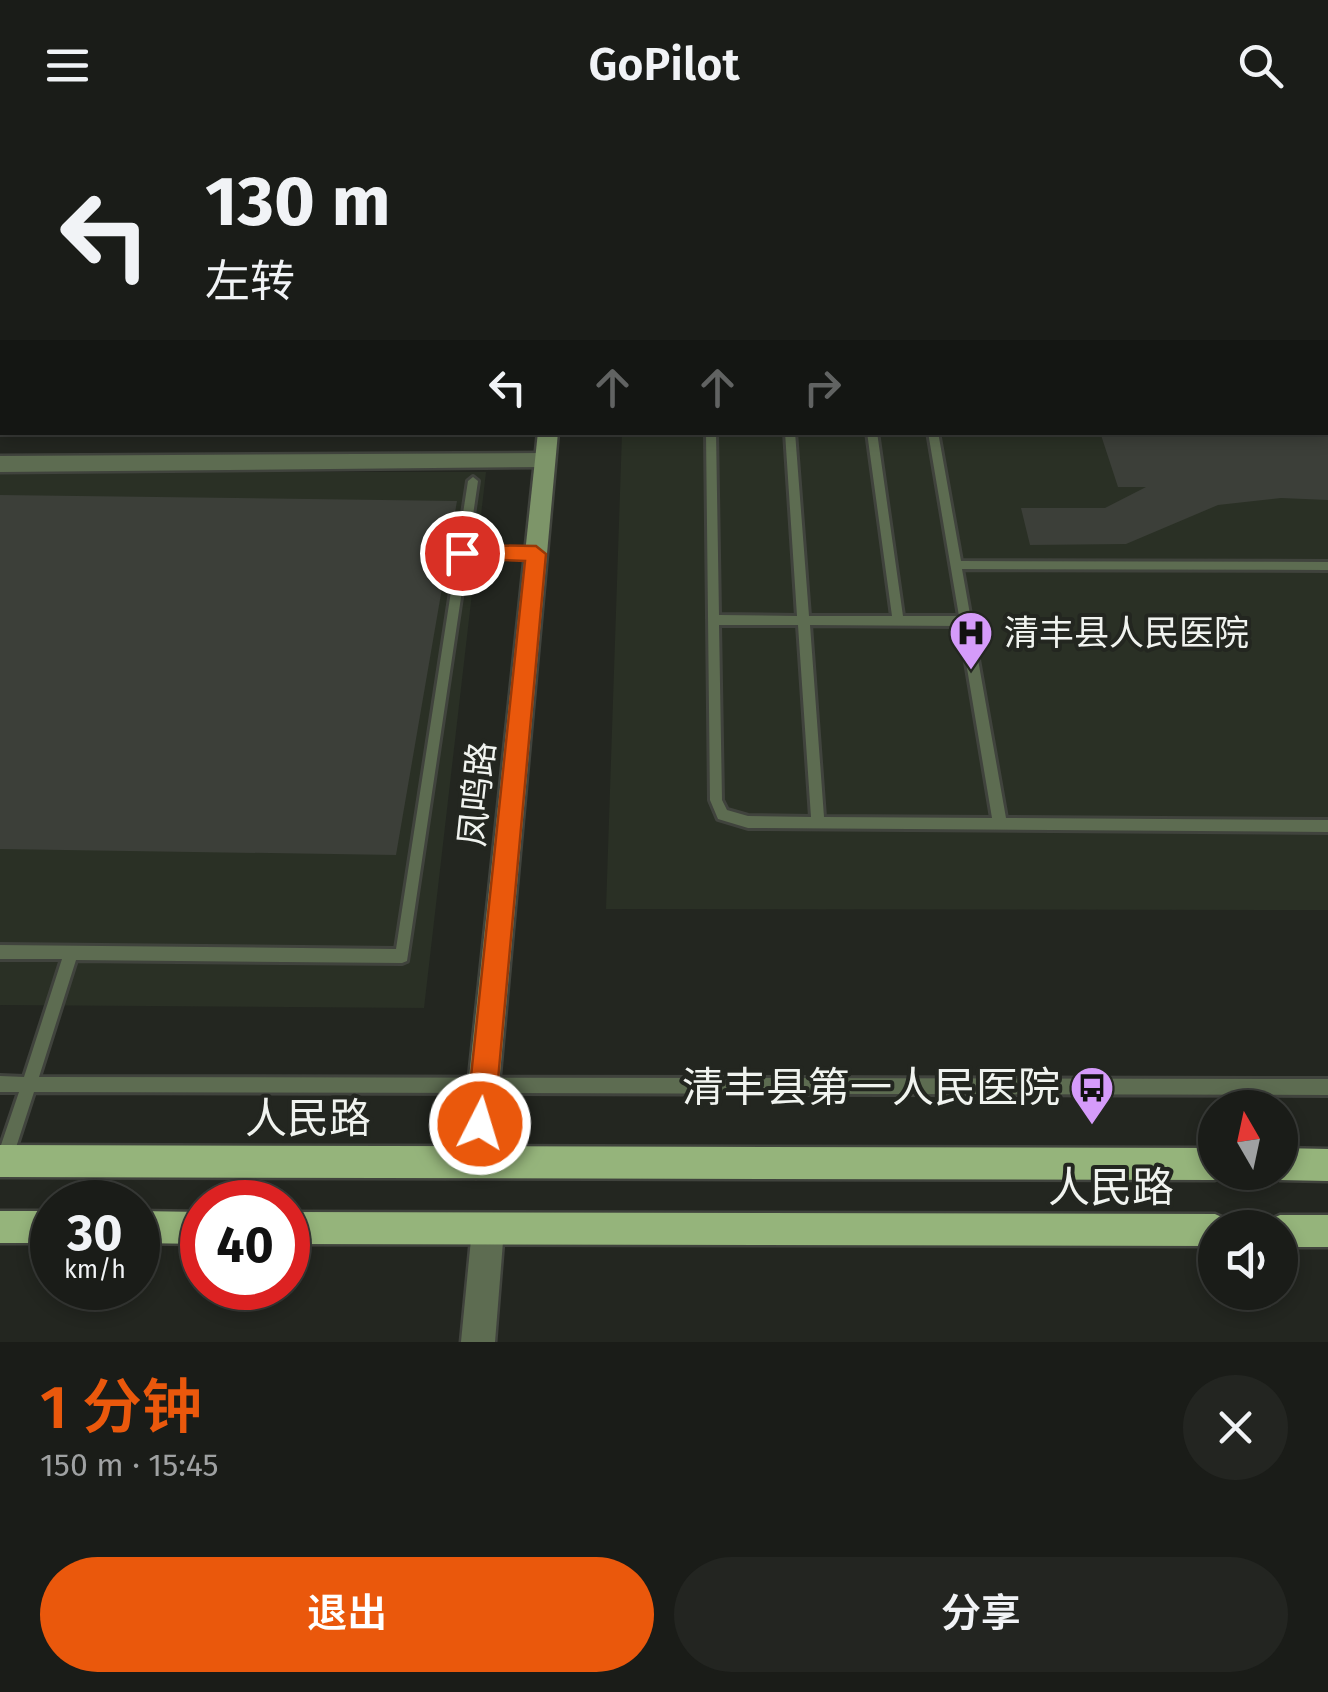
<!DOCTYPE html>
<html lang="zh">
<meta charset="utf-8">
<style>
:root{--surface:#1a1c18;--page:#232521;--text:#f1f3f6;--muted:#9fa1a2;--line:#383a37;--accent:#ea580c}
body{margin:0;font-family:"Fira Sans","Noto Sans SC",sans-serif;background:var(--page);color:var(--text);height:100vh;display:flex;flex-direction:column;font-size:38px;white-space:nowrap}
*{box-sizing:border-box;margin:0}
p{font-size:32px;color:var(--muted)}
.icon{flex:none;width:55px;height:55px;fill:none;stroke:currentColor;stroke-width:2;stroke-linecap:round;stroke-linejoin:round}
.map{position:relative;height:1212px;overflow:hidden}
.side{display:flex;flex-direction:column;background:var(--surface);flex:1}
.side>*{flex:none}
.hud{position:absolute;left:0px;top:0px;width:1330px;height:305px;box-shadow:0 5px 15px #0003,0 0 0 2px var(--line);background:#1a1c18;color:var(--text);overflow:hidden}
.needle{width:65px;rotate:351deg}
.buttons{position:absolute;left:1198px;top:960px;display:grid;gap:20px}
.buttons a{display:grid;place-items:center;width:100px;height:100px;border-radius:50%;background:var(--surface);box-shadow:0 5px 15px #0003,0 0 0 2px var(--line);font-size:50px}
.speed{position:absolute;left:30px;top:1050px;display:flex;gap:20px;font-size:50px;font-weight:700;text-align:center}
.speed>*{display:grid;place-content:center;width:130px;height:130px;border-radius:50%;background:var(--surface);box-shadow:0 5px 15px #0003,0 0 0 2px var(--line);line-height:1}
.speed small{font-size:25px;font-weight:400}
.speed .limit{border:15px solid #d22;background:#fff;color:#111}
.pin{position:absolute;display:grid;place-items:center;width:85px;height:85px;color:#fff;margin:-42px;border:5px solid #fff;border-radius:50%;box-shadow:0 2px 10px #0007}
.me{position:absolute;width:110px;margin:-55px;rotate:5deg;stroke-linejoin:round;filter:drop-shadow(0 0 8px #0008)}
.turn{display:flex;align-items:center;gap:35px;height:210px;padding:0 40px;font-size:45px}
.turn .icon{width:130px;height:130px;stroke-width:2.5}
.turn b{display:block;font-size:70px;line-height:85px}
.lanes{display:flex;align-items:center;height:95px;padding:0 40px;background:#0003;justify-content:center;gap:50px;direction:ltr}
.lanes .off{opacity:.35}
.round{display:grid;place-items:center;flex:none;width:105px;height:105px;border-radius:52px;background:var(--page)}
.head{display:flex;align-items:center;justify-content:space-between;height:170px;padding:0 40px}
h1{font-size:60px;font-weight:600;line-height:75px;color:var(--accent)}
.button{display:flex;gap:20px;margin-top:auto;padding:20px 40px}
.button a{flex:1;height:115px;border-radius:60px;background:var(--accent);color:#fff;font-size:40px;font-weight:600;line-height:115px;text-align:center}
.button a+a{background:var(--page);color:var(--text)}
header{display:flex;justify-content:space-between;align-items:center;height:130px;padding:0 40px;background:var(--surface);font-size:45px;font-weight:600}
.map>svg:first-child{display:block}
.built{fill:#2a3025}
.building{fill:#3c3f39}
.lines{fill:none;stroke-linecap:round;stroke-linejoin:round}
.lane-casing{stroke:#40433d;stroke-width:6}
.street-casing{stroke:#40433d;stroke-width:5}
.secondary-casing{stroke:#40433d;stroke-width:5}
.primary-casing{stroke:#40433d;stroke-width:5}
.lane{fill:#5d6c51;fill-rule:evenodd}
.street{fill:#5d6c51;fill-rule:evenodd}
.secondary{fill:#7d9569;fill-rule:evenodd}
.primary{fill:#95b47b;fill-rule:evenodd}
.route{fill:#ea580c;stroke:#983908;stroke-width:2.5}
.labels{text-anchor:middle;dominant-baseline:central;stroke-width:8;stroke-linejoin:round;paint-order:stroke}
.poi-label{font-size:35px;fill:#f0f3ef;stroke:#232620;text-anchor:start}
.street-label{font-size:35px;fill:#f0f3ef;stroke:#232620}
.near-poi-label{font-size:42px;fill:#f0f3ef;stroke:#232620;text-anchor:end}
.near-street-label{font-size:42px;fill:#f0f3ef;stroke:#232620}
</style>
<header><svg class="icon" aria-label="menu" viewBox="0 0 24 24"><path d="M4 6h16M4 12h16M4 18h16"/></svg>GoPilot<svg class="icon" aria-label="search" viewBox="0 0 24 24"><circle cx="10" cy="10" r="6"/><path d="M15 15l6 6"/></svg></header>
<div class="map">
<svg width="1328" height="1212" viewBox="0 0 1328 1212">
<rect width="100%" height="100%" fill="#232620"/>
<!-- built -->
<g class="built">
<polygon points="632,0 1328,0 1328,780 606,779 622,303 1328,302 1328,2"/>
<polygon points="0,342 486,342 424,878 0,875"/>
</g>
<!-- building -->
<g class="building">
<polygon points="1100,302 1328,302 1328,370 1281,368 1218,375 1126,414 1030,415 1021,378 1105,378 1146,357 1118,357"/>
<polygon points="0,365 457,371 396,725 0,719"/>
</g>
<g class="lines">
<defs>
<g id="lane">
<rect x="700" y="0" width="8" height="2"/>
<rect x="825" y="0" width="8" height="2"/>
<polygon points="1001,0 1009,0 1010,2 1002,2"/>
<polygon points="1162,0 1170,0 1171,2 1163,2"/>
<path d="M706,302H716L719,485L797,486L785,302H795L809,486H892L867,302H877L903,486H959L928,302H938L961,431L1328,432V440L962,439L1006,688L1328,690V702L748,698L718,689L710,670ZM719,495H798L811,687L748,686L727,680L722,670ZM810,495L960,496L992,688L824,687Z"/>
<polygon points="473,347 478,351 468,419 536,420 542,424 536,428 467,427 407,831 402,833 76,830 39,947 1328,949 1328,965 34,962 10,1036 4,1038 0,1036 0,1018 19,962 0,962 0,946 24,947 62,829 0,829 0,815 396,819 468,351"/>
</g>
<g id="street">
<polygon points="545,323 555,330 545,337 0,342 0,326"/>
<polygon points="488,1083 499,1088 504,1099 495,1212 461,1212 472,1099 477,1088"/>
</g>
<g id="secondary">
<rect x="570" y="0" width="16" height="2"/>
<polygon points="538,302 558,302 492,1032 487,1043 476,1048 465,1043 460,1032"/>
</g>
<g id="primary">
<polygon points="0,1015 1215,1018 1215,1042 1227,1042 1215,1050 0,1047"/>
<polygon points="1280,1018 1328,1019 1328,1051 1280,1050 1269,1045 1280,1042"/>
<rect x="0" y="1081" width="52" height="32"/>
<polygon points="138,1081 202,1082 202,1114 138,1113"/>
<polygon points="288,1082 1215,1084 1226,1089 1230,1098 1215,1098 1215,1116 288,1114"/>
<polygon points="1280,1085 1328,1085 1328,1117 1280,1117 1280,1098 1265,1098 1269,1090"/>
</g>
</defs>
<!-- lane casing -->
<use href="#lane" class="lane-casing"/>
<!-- street casing -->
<use href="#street" class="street-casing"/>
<!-- secondary casing -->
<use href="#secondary" class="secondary-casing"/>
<!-- primary casing -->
<use href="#primary" class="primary-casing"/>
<!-- lane -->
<use href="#lane" class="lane"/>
<!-- street -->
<use href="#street" class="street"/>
<!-- secondary -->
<use href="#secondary" class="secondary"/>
<!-- primary -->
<use href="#primary" class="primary"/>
</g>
<!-- route -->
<polygon class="route" points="462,415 536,416 546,424 494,994 490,1004 480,1008 470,1004 466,994 525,431 455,428 455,418"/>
<!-- icons -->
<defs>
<symbol id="hospital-pin" viewBox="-11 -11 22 30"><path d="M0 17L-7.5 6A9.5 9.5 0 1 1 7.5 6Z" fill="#d59bfa" stroke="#232620"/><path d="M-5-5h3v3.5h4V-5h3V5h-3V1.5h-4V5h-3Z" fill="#111"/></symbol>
<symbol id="bus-pin" viewBox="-11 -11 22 30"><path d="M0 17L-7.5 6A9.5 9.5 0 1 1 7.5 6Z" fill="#d59bfa" stroke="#232620"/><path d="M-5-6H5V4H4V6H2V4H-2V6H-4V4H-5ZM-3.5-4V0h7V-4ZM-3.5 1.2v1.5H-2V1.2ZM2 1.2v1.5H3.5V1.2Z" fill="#111"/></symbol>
</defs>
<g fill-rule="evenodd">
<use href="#hospital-pin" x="946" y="478" width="50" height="68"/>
<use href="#bus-pin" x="1067" y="933" width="50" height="68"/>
</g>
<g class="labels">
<!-- poi labels -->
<g class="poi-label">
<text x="1004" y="503">清丰县人民医院</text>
</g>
<!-- street labels -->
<g class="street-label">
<text transform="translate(477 664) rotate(-84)">凤鸣路</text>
</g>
<!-- near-poi labels -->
<g class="near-poi-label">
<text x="1060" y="958">清丰县第一人民医院</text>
</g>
<!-- near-street labels -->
<g class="near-street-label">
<text x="308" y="989">人民路</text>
<text x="1111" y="1058">人民路</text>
</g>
</g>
</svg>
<div class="buttons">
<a><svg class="needle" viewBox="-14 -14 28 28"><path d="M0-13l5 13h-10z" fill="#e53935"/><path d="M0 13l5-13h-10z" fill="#9fa1a2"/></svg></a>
<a><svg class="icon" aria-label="sound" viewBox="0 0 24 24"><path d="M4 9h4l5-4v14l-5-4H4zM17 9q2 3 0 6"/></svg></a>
</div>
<div class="speed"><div>30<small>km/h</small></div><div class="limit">40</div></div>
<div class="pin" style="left:462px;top:423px;background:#d93025"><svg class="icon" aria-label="arrive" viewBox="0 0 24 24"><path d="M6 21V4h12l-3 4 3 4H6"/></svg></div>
<svg class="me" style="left:480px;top:994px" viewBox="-20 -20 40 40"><circle r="17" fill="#ea580c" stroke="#fff" stroke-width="3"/><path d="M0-11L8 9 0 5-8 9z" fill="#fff"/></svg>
<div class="hud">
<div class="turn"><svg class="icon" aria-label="left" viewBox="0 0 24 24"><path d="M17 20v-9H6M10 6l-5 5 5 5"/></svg><div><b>130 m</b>左转</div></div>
<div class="lanes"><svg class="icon" aria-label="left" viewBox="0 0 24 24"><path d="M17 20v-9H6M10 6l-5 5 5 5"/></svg><svg class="icon off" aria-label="ahead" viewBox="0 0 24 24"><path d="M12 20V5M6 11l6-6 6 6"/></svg><svg class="icon off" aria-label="ahead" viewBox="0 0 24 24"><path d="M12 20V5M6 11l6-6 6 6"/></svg><svg class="icon off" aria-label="right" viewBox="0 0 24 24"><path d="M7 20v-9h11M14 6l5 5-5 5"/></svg></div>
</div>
</div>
<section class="side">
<div class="head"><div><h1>1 分钟</h1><p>150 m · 15:45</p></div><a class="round"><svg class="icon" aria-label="close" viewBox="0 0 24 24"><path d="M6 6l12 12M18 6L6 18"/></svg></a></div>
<div class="button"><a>退出</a><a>分享</a></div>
</section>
